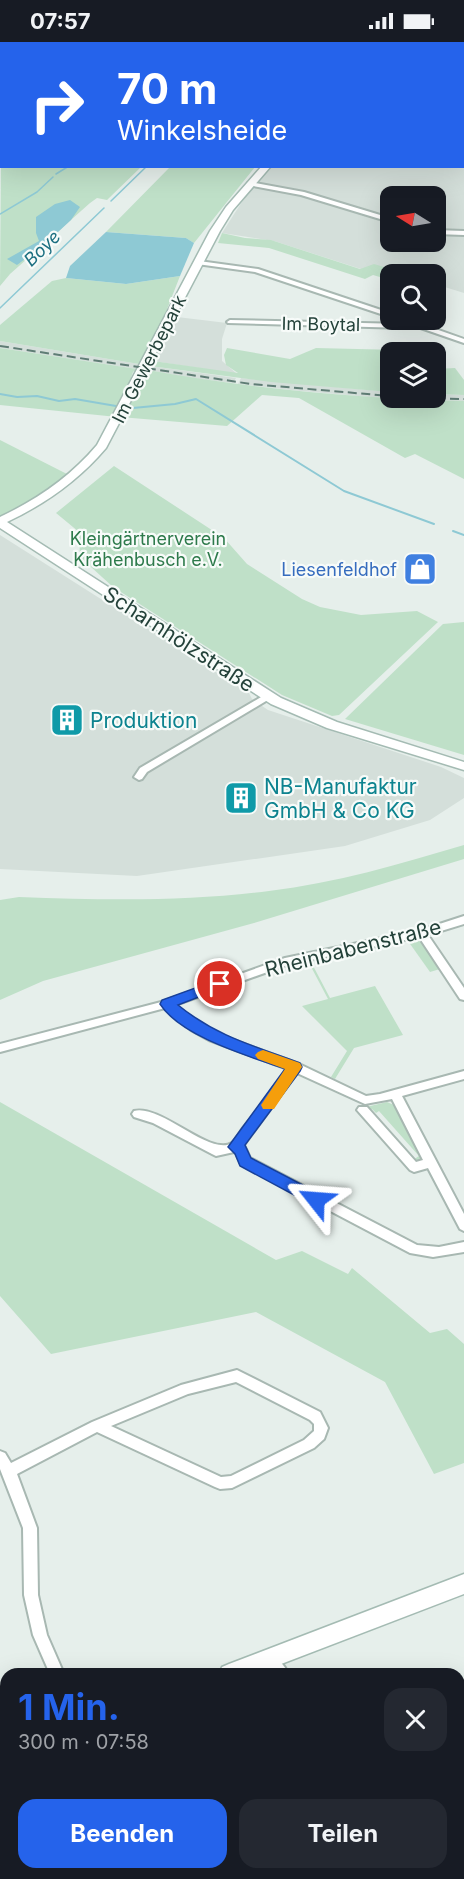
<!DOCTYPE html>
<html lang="de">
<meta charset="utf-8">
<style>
:root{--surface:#171b24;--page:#242831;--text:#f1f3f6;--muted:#9ea1a6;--accent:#2563eb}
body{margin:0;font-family:Inter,sans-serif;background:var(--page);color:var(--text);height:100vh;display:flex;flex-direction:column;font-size:22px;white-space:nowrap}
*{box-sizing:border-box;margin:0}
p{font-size:20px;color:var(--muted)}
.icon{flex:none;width:33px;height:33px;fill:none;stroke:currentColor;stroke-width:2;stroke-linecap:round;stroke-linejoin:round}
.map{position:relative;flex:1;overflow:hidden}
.drawer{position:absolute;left:0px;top:1626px;width:465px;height:212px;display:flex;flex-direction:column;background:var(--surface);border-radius:18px 18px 0 0;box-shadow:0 6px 24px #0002}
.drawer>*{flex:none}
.banner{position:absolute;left:0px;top:0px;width:465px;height:126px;box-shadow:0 6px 24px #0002;background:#2563eb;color:#fff;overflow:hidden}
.needle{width:39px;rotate:281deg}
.buttons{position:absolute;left:380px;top:144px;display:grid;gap:12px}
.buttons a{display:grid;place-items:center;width:66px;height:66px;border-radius:12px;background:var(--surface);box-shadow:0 6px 24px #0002;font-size:30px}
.pin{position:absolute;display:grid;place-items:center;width:51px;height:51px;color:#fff;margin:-26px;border:3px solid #fff;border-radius:50%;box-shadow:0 2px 6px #0007}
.me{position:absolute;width:66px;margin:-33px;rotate:298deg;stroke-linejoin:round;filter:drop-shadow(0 0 4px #0008)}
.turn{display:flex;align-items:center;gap:21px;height:126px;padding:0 18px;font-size:27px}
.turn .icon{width:78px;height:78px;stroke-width:2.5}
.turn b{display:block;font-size:42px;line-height:51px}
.round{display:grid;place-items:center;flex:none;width:63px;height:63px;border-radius:18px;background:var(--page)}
.overview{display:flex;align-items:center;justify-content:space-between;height:102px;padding:0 18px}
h1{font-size:36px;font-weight:700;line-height:45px;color:var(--accent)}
.primary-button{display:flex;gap:12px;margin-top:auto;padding:12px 18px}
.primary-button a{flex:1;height:69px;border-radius:18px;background:var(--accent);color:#fff;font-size:24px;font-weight:700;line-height:69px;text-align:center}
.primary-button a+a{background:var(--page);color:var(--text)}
.status{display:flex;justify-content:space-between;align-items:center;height:42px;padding:0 30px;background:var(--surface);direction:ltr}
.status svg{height:16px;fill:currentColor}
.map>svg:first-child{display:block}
.built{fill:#d4dfda;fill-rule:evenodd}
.green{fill:#bfe0c8}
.water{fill:#8ec9d4}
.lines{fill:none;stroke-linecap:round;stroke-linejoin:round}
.stream-far1{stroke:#8ec9d4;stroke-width:1.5}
.stream{stroke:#8ec9d4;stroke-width:2}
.street-casing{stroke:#a8b8b2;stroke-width:4}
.secondary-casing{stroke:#a4bbb3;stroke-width:3}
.street{fill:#fff;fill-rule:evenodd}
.secondary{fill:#fff;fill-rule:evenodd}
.rail{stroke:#5f7d75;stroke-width:2;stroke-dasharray:9 4.5;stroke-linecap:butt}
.route{fill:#2563eb;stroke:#184099;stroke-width:1.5}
.slow{fill:#f59e0b}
.labels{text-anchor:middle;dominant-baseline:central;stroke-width:4.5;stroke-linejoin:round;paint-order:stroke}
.far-water-label{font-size:18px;font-style:italic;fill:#1c6f80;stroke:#f7fbf9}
.far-street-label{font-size:18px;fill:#24423a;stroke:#f7fbf9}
.far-park-label{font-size:18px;fill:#2d7a4b;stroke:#f7fbf9}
.far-shop-label{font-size:18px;fill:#366cbe;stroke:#f7fbf9;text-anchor:end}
.street-label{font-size:21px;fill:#24423a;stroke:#f7fbf9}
.culture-label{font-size:21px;fill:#0d838f;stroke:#f7fbf9;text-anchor:start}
</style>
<div class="status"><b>07:57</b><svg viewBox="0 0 49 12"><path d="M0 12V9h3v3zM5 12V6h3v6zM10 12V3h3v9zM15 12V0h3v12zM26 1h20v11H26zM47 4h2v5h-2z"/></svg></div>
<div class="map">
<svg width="464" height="1837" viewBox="0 0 464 1837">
<rect width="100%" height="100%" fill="#e6efeb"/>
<!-- built -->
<g class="built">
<path d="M464,7V251L435,242V232H406L361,227L274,199L222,191L254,141L271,125L464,124ZM390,154H435V200H390Z"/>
<polygon points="177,275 227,281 222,297 222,319 237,332 153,319"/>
<polygon points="0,299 139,322 137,327 0,306"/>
<polygon points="150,324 222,334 236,336 233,341 190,336 148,328"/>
<polygon points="241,336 390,350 390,356 435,356 435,352 464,353 464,359 369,355 291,348 238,342"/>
<polygon points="0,493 249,651 252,657 268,668 441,725 464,736 464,756 430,778 345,804 137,834 0,827"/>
</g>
<!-- green -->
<g class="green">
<polygon points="1,117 2,124 141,125 107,158 97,156 90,161 10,232 0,244"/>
<polygon points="170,125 255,125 194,201 186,196 106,190"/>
<polygon points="222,191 245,196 271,198 360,227 374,222 407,232 390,232 390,238 373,233 365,237 269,206 218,201"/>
<polygon points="180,234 164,275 139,322 0,299 0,283 52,239 66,236 126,242"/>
<polygon points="0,306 137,327 133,330 117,375 0,363"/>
<polygon points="227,306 290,317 316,306 399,308 403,310 390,310 390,350 271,340 150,324 153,319 238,331 226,323 224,313"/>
<polygon points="455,326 464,338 464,353 435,352 435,327"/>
<path d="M148,328C253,347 358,356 464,359V437L415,412L405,416L299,356L262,353L227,384L120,375L148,333Z"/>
<polygon points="0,398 65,431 72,435 0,479"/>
<polygon points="114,424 224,496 247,522 302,557 320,565 361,573 417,569 438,580 339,673 332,674 282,653 113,545 80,515 79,490 56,471"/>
<polygon points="464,580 464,713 345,677 443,582"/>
<path d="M464,803V817L254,881L43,939L0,958V858L19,855C103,858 186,860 269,849C336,841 400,822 464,803Z"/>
<polygon points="418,898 422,899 440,927 430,930 408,899"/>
<polygon points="310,918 330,956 375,944 403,993 354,1006 335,1037 331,1035 347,1009 302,964 328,957 308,919"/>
<polygon points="0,1060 276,1218 302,1209 348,1232 352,1226 430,1291 447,1287 464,1302 464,1421 434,1432 385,1340 256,1270 51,1312 0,1254"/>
<polygon points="387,1060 394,1063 423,1119 417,1122 413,1118 419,1114 379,1069 376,1071 372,1067 367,1069 366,1065"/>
</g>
<!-- water -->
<g class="water">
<polygon points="70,158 80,165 71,178 45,202 17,223 7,217 39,199 36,191 36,175 55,162"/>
<polygon points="106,190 186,196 194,201 180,234 126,242 66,236 70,224"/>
</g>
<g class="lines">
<!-- stream-far1 -->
<g class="stream-far1">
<polyline points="56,132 69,124"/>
<polyline points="111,159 147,124"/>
<polyline points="0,172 37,150 53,135"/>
<polyline points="0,266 104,166"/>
</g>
<!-- stream -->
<g class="stream">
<polyline points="0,352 17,355 37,354 59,359 75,357 116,364"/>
<polyline points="133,366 175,362 196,357 344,449 434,482"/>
<polyline points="453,489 464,493"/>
</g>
<defs>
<g id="street">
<rect x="0" y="40" width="2" height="4"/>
<polygon points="250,140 304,150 390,176 390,180 301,153 248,143 248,141"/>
<polygon points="435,188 464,189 464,193 435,192"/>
<polygon points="199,219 258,227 390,271 390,275 255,230 197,222 197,220"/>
<polygon points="230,278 404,282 406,281 402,278 410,278 464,297 464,301 412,283 405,286 228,281 227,280"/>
<polygon points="268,651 272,654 271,656 147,730 142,737 139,738 134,735 140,726"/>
<path d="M464,874V882L428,893L464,946V958L460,957L419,895L287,923L175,963L199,982L217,992L299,1022L366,1054L380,1052L464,1029V1037L402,1054L464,1172V1189L460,1187L428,1126L414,1130L410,1128L357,1068L359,1065H367L416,1120L423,1118L392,1057L365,1062L297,1031L243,1104L245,1105L250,1116L417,1203L439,1205L464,1200V1210L433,1215L410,1211L241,1122L236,1111L234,1110L216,1114L212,1112L153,1081L134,1075L132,1072L134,1069C161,1062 210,1115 232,1101C236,1098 240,1090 243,1086C259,1067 273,1047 288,1027L209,998L191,988L165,966L0,1010V1002L165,959L285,916L421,888Z"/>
<path d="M237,1328L320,1370L328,1386L324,1397L314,1406L232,1446L220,1447L215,1445L97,1390L17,1432L37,1486L38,1553L47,1593L64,1632H50L33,1593L24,1553L23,1486L0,1427V1409L5,1411L11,1421L92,1380L181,1343ZM236,1340L310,1378L314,1382V1389L304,1398L231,1434L221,1435L111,1384L188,1352Z"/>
<path d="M267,1611C276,1614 285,1623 288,1632H271L262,1623L260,1618L262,1613Z"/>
<polygon points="459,1802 464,1804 464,1823 459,1821"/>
<polygon points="173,1832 190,1832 192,1837 175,1837"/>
</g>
<g id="secondary">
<polygon points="452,0 460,0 451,2"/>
<path d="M262,124H271L233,168L220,189L106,406C78,439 45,462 7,480L281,656L337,680L464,720V728L327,686L271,662L0,486V475C38,457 70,435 97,403L210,189L226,165Z"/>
<polygon points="464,1532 464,1552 255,1632 219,1632 222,1625 229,1622"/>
<polygon points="6,1705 6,1727 0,1730 0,1708"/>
</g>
</defs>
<!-- street casing -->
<use href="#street" class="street-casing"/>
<!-- secondary casing -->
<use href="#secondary" class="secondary-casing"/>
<!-- street -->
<use href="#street" class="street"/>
<!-- secondary -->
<use href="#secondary" class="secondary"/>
<!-- rail -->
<g class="rail">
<polyline points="0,304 251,342 390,354"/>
<polyline points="423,356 464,357"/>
</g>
</g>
<!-- route -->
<path class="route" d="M220,937L227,942L225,945L178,963C216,994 254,1004 300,1021L302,1025L300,1029L245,1103L251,1116L322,1153L324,1158L322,1162L316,1164L311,1162L240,1124L235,1112L228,1105L285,1027C249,1014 181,995 160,962L162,958Z"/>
<!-- slow -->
<polygon class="slow" points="263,1008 300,1021 302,1025 274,1067 263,1067 261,1063 285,1027 258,1017 255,1013 258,1010"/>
<!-- icons -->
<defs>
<symbol id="shop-square" viewBox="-11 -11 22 22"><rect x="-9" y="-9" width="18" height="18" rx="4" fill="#3f7fe0" stroke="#f7fbf9"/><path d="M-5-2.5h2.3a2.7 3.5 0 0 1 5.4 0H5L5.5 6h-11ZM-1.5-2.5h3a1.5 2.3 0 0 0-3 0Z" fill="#fff"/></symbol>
<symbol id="building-square" viewBox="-11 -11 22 22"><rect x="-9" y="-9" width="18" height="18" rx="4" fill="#0f9aa8" stroke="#f7fbf9"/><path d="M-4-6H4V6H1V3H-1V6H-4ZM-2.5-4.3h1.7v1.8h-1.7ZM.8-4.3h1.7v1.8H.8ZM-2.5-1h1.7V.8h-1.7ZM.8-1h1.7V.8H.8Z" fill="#fff"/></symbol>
</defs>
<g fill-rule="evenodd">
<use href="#shop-square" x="401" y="508" width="38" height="38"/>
<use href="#building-square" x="48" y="659" width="38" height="38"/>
<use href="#building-square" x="222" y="737" width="38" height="38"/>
</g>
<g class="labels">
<!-- far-water labels -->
<g class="far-water-label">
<text transform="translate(42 206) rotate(-44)">Boye</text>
</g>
<!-- far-street labels -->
<g class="far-street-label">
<text transform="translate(321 282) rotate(1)">Im Boytal</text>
<text transform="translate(149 317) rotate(-63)">Im Gewerbepark</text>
</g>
<!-- far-park labels -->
<g class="far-park-label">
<text x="148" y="496">Kleingärtnerverein<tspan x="148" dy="21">Krähenbusch e.V.</tspan></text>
</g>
<!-- far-shop labels -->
<g class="far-shop-label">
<text x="397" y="527">Liesenfeldhof</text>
</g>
<!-- street labels -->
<g class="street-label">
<text transform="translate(179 597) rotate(33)">Scharnhölzstraße</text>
<text transform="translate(353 906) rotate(-14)">Rheinbabenstraße</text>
</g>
<!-- culture labels -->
<g class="culture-label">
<text x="90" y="678">Produktion</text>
<text x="264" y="744">NB-Manufaktur<tspan x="264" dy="24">GmbH &amp; Co KG</tspan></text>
</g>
</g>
</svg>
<div class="buttons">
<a><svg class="needle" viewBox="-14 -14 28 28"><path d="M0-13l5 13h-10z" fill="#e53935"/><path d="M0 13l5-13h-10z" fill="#9ea1a6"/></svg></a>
<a><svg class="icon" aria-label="search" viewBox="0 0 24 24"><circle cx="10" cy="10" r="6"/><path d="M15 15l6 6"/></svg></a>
<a><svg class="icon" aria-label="layers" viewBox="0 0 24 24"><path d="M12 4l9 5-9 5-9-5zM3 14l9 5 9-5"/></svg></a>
</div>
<div class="pin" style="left:220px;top:942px;background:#d93025"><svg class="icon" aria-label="arrive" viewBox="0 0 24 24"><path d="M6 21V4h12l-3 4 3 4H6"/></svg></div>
<svg class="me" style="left:316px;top:1158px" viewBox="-20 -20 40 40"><path d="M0-17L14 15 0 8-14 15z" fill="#2563eb" stroke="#fff" stroke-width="4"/></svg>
<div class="banner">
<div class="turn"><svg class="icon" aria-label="right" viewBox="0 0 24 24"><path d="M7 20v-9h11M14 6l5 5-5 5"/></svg><div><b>70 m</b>Winkelsheide</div></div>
</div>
<section class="drawer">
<div class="overview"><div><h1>1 Min.</h1><p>300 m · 07:58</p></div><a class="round"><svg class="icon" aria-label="close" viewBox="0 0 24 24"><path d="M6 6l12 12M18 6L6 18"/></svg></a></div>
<div class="primary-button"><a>Beenden</a><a>Teilen</a></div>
</section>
</div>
